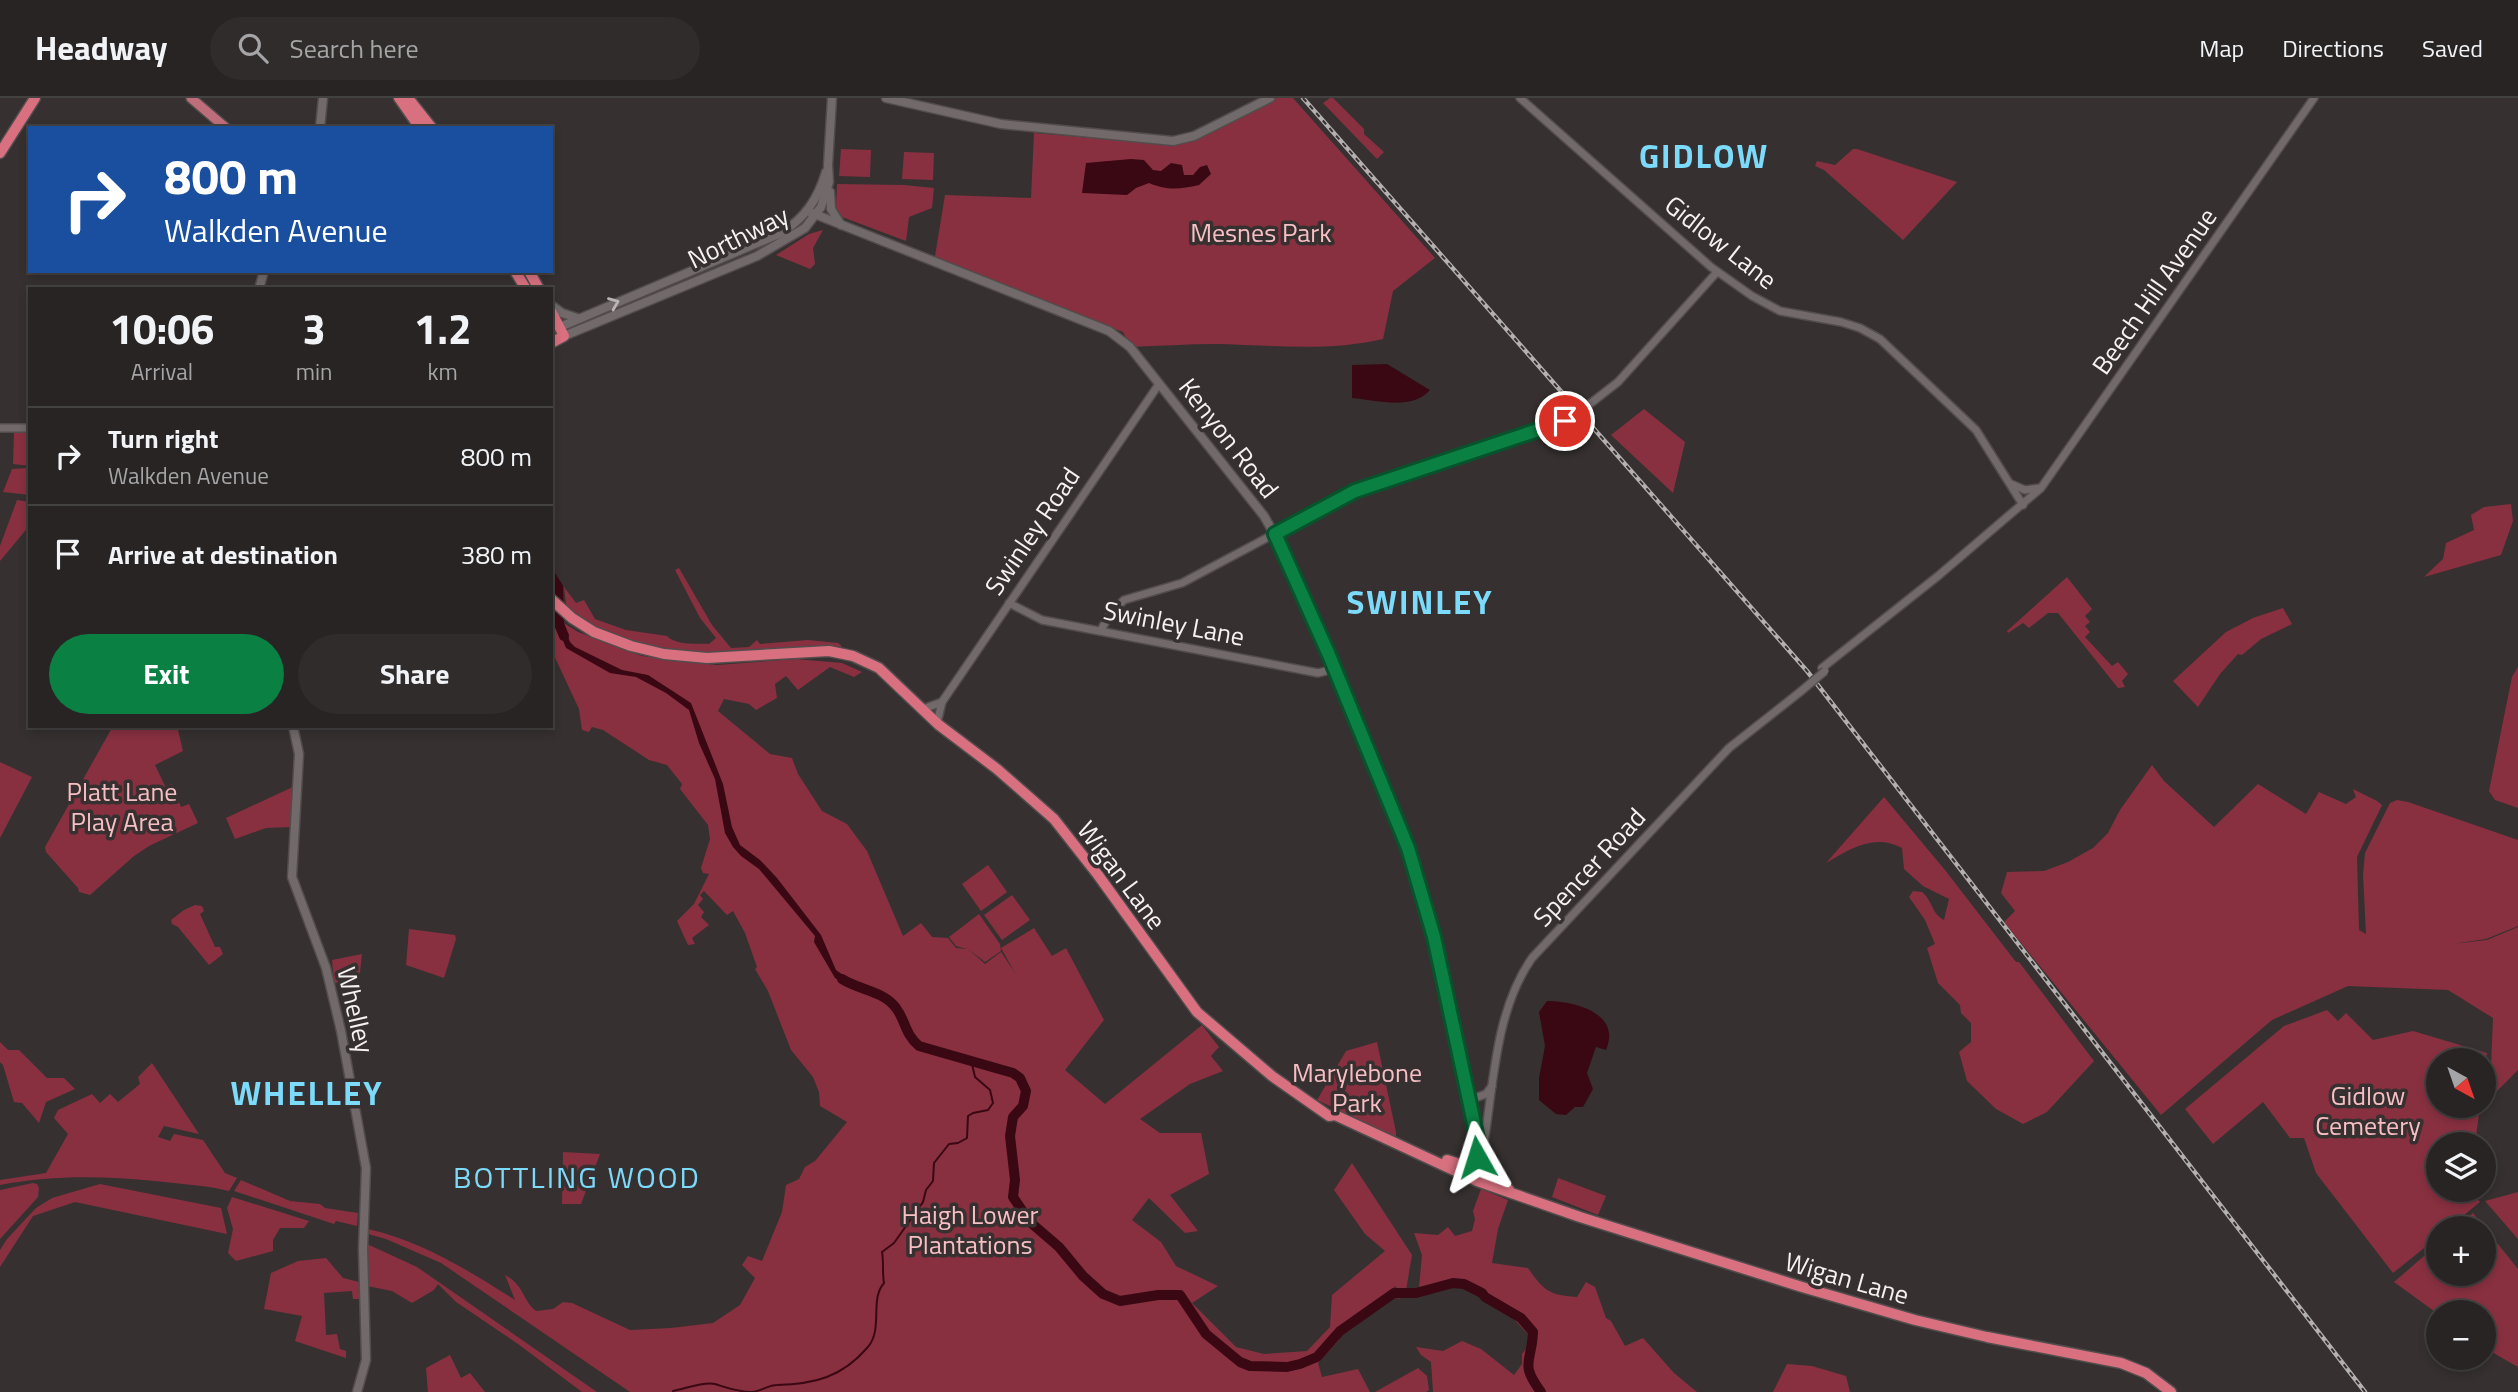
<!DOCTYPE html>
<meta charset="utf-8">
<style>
:root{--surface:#282424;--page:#302c2c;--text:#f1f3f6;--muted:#a5a4a6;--line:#444141;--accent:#0b8043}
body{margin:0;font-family:"Titillium Web",sans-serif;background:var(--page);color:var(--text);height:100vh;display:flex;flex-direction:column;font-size:26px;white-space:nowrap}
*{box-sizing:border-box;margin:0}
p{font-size:23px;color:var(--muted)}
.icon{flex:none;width:38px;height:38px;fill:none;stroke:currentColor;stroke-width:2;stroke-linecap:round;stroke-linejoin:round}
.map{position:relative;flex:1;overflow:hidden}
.sheet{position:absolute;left:28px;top:189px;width:525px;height:441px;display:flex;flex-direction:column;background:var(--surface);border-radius:0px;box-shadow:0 4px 10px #0003,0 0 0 2px var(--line)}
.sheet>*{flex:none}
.top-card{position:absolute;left:28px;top:28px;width:525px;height:147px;border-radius:0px;box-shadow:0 4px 10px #0003,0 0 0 2px var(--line);background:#1a4fa0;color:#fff;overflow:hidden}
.needle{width:46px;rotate:140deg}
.tools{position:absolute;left:2426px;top:950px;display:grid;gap:14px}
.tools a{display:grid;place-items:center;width:70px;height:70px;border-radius:50%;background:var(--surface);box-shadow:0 4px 10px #0003,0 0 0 2px var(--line);font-size:35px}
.pin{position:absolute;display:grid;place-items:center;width:60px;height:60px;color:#fff;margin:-30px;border:4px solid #fff;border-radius:50%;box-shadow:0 2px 7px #0007}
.me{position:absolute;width:77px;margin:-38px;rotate:354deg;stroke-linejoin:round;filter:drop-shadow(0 0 5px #0008)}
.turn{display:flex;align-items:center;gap:24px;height:147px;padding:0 21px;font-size:32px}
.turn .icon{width:91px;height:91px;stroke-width:2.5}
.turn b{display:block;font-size:49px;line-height:60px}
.eta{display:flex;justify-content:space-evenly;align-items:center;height:119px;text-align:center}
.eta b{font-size:42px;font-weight:700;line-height:49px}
.cta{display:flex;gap:14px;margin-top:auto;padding:14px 21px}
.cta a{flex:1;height:80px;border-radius:42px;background:var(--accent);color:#fff;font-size:28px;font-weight:700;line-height:80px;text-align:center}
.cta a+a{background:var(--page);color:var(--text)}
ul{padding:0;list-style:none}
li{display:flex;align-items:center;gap:21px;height:98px;padding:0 21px;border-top:2px solid var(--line)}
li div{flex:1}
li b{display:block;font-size:26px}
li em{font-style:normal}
header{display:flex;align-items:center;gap:42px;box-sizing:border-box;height:98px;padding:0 35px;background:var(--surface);border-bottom:2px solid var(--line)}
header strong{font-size:33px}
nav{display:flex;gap:38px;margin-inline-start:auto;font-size:24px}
.search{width:490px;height:63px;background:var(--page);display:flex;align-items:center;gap:18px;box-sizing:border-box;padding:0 24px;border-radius:38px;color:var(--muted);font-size:26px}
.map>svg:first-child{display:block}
.green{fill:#883040}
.water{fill:#3a0813}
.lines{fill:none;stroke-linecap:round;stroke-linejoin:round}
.stream{stroke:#3a0813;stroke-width:2}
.river{stroke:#3a0813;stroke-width:10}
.tertiary-casing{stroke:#524c4c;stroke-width:10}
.secondary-casing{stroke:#524c4c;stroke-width:11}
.primary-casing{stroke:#524c4c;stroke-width:12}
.trunk-casing{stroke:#524c4c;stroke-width:13}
.tertiary{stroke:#71696a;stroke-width:7}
.secondary{stroke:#71696a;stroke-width:8}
.primary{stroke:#be6e7a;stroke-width:9}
.trunk{stroke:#d8707f;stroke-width:10}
.rail-casing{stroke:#b4b0b0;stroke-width:4.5}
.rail{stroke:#363030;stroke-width:2;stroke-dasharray:5;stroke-linecap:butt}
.tertiary-bridge-casing{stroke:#524c4c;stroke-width:10;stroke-linecap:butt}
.tertiary-bridge{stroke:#71696a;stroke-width:7}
.oneway{stroke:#bab4b5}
.route-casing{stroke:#07532c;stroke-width:18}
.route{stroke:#0b8043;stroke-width:12}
.labels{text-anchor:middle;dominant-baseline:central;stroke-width:7;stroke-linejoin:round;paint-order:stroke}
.park-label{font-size:26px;fill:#f7bfc4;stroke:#363030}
.street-label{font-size:26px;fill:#f6f2f2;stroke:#363030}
.quarter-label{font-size:30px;letter-spacing:2px;fill:#7cdafa;stroke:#363030}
.district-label{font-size:33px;font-weight:bold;letter-spacing:2px;fill:#7cdafa;stroke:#363030}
</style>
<header>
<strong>Headway</strong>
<div class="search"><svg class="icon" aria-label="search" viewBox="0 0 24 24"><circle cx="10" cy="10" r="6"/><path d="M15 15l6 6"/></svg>Search here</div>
<nav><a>Map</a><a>Directions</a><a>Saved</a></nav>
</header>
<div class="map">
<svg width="2518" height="1294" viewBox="0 0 2518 1294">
<rect width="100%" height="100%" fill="#363030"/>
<!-- green -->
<g class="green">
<path d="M1274,0H1293L1435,160L1393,193L1383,241C1329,254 1270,247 1216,246C1187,246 1158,248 1130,249L1123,234L934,164L945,97L1031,100L1034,35L1163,46C1198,44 1243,18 1274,0Z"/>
<polygon points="1330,0 1333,0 1364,31 1364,36 1384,54 1377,61 1323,5"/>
<polygon points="841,51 871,52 870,79 839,78"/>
<polygon points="1853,51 1857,51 1957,84 1903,142 1824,72 1815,68 1817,63 1835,67"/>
<polygon points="904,54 934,55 933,82 902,81"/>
<polygon points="837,86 904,87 934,90 932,110 909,119 906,143 842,119 836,109"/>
<polygon points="823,132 813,150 815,166 810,171 776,157 809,136"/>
<polygon points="1644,311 1685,344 1673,395 1611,337"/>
<polygon points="14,335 30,335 30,368 13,366"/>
<polygon points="27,370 30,371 30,397 3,394 12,371"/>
<polygon points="17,402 30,404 30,427 0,463 0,448"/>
<polygon points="2511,406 2513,423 2501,457 2424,479 2443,461 2446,445 2474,432 2471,417 2484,409"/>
<path d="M679,470L712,527L731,550L749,549L757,542L760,546L808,542L838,545L842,548L837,551C757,555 685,566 608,535C594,529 577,524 568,510C565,505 565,495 564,489L576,505L584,502L595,521L626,532L667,538C677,548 696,545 709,546L716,540L700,520L675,472Z"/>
<polygon points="2067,479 2092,511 2085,518 2090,524 2085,528 2090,534 2085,539 2112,568 2118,564 2128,576 2122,583 2125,589 2118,590 2058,515 2048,515 2029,530 2023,525 2008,535 2007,533"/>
<polygon points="2283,510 2292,526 2261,541 2242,557 2238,556 2220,576 2198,609 2173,583 2226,534 2253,520"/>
<path d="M551,513L554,519L578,534L642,558L717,567L796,561L842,565L862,574L854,579L830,569L798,592L786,578L775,586L777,600L756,612L749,606L724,601L718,613L770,656L792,660L798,676L822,713L847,726L867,753L903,838L921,825L932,839L948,840L956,850L967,851L956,848L949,839L979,816L1000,846L1001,853L985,864L968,851L985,866L1001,854L1015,875L1001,850L1034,830L1052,858L1066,850L1104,922L1065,972L1105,1006L1202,927L1219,949L1211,958L1223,973L1190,986L1140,1021L1160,1035H1201L1209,1076L1170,1097L1198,1133L1185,1135L1149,1100L1132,1122L1161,1144L1176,1168L1218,1188L1192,1205L1236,1249L1264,1256L1307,1253L1330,1229L1332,1197L1385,1153L1365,1136L1334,1092L1352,1065L1412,1157L1405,1198L1398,1201L1396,1188L1342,1227L1339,1242L1318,1265L1322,1279L1358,1271L1370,1294H630L441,1165L386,1141L368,1136V1131C423,1144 468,1172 515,1202L505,1177C525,1188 522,1202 536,1213L553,1211L563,1204L572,1205L630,1232L671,1230L713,1225L740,1207L755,1180L742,1167L748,1158L762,1163L782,1114L786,1087L799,1081L805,1069L815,1063L847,1024L820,1008L819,994L813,979L791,952L768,893L755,871L757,869L745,835L733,813L727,817L704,793L700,797L703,801L698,807L704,814L701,819L709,827L692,840L695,846L688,847L677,823L694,806L709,776L703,775L701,770L710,741L708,727L680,691L682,686L667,667L649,662L603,632L592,629L589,634L582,632L579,611L551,551Z"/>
<polygon points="2518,569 2518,710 2495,702 2489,693 2512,579"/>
<polygon points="113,628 177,628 183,653 155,667 165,688 172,686 181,709 189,706 198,725 149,748 134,758 90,797 79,794 78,790 46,754 45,749"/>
<polygon points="0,664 32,679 0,740"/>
<polygon points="2152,667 2164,683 2214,729 2258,686 2306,716 2319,694 2346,706 2356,699 2353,691 2377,703 2382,707 2357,759 2359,832 2366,836 2363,777 2365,755 2390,705 2397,702 2408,704 2518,742 2518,828 2486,841 2452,846 2487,842 2518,829 2518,972 2497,993 2490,991 2493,920 2448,892 2348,888 2272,922 2161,1017 2004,824 2015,813 2001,795 2007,774 2044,773 2068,764 2093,750 2108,735 2120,712"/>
<polygon points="295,688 292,729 266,730 235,741 226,720"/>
<path d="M1884,699L1945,772L2016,864H2019L2094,963L2047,1014L2023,1026L1996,1011L1967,983L1959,954L1971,944V925L1961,915L1960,907L1938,885L1927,850L1935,846L1925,822L1909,799L1913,793L1922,794C1933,803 1931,815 1944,822L1949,801L1923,788L1904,771L1902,750C1874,735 1850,751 1826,765Z"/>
<polygon points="988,767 1007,794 981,813 962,786"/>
<polygon points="1012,797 1030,822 1002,842 984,817"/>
<polygon points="195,807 202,808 204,813 200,816 215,849 220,849 223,856 209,867 178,829 172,826 171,822 184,812"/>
<polygon points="409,831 455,837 456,841 444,880 406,867"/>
<polygon points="362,856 359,883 334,885 332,862"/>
<polygon points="2327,912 2338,923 2346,915 2373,942 2413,933 2487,955 2483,981 2483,962 2438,962 2438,1008 2480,1008 2475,1046 2438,1046 2438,1092 2470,1092 2480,1104 2448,1130 2438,1130 2438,1139 2393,1175 2316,1075 2304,1040 2290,1040 2263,1004 2213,1046 2185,1011 2284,928"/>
<polygon points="0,944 8,952 19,952 47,980 64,980 75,991 46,1004 39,1025 22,1005 14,1004 3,967 0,964"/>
<polygon points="1377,944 1396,1034 1396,1039 1317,1002 1346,953"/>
<path d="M152,965L199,1036L164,1028L158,1039L170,1043L174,1036L203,1042L225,1075L237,1080L229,1093C205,1087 180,1086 155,1083C102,1078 53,1077 0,1087V1082L46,1075L68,1036L54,1020L58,1012L92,996L100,1005L110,996L118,1004L140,986L138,979Z"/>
<polygon points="563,1054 600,1056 581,1106 562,1106"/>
<polygon points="1558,1080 1606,1098 1598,1117 1552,1099"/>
<polygon points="241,1082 290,1103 320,1106 325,1110 358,1115 357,1128 336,1123 334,1126 234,1093"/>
<polygon points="33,1085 37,1086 39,1090 38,1099 0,1141 0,1092"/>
<polygon points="100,1086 221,1110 227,1136 75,1104 33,1118 0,1169 0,1152 7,1141 36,1110 52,1100"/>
<path d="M1481,1091L1508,1102L1498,1131L1492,1165L1528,1170C1544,1193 1549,1197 1577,1199L1586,1184L1595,1189L1606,1220L1611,1223L1625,1248L1643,1240L1674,1275L1697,1294H1433L1431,1264L1421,1257L1416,1249L1443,1253L1462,1243L1481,1251L1514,1277L1522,1266V1256L1533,1242L1505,1211L1464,1190H1419L1422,1157L1414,1135L1438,1137L1448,1129L1455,1138L1472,1133L1475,1121L1473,1113Z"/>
<polygon points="2518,1094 2518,1141 2485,1103"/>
<polygon points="232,1099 309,1123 304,1130 280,1130 273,1142 273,1153 236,1163 228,1155 233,1131 227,1110"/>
<polygon points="2473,1115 2518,1171 2518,1269 2483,1249 2483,1214 2438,1216 2394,1184 2438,1146 2438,1176 2483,1176 2483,1130 2455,1130"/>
<polygon points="367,1146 417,1169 597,1294 582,1294 518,1246 456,1204 438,1186 434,1192 412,1205 392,1193 367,1188"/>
<polygon points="326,1160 343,1180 359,1184 361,1201 353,1201 352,1193 324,1195 326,1237 337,1236 340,1251 346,1253 346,1260 295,1243 302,1218 264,1211 271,1175 298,1163"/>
<polygon points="450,1257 461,1280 470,1275 485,1294 428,1294 426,1270"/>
<polygon points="1787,1266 1812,1268 1846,1278 1850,1294 1773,1294"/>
<polygon points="1418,1270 1427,1278 1429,1292 1426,1294 1375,1294"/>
</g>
<!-- water -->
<g class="water">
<path d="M1131,61L1144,62L1153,72L1161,73L1171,65L1182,67L1184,77H1193L1200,69L1207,67L1211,76L1199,87C1180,91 1168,93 1149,85L1136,90L1127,97L1082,95L1086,65Z"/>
<path d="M1387,266L1430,292C1412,313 1376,302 1352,300V267Z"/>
<polygon points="563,526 570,544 575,549 622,572 648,577 691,605 723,686 732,729 740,747 760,762 777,780 821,837 836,872 853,884 855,889 851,890 835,880 814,844 815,838 759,771 741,758 733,749 725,735 715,681 699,645 689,612 666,595 636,579 610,575 566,550 557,528"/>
<path d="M1547,903C1574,903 1622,915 1606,952L1596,949L1587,975L1593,991L1583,1009H1575L1566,1017L1556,1016L1539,1002V980L1545,948L1539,914Z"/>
</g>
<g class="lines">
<!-- stream -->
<path class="stream" d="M673,1293C685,1291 704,1283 715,1286C728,1290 738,1294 752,1294C761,1293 769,1287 777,1287C815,1286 842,1279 867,1250C884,1232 869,1202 884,1185C882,1175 884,1165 882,1154L894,1145L923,1104L926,1092L933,1083L934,1065L949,1046L958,1045L967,1040L968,1018L973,1015L988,1012L993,1005L990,992L975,979L971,962"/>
<!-- river -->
<g class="river">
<polyline points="551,478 558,489 559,526 564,538"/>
<path d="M842,881C859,892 884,893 896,910C906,923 904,935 919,948L1013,975L1020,980L1026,993L1023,1008L1013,1019L1010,1038L1015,1082L1013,1099L1030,1124L1059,1149L1083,1178L1103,1196L1120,1203L1158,1197H1180L1206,1236L1240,1264L1250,1268L1287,1269L1300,1266L1317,1259L1340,1233L1394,1195H1416L1453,1185L1464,1186L1482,1195L1485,1199L1521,1220L1533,1234C1532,1264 1519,1265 1541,1294"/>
</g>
<defs>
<g id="tertiary">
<polyline points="1520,0 1711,169 1752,198 1780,213 1841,224 1860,230 1880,241 1976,332 2023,407"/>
<polyline points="1582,312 1618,284 1717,174"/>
<polyline points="0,330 30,330"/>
<polyline points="2011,386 2025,392 2040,390"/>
<polyline points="1009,505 1042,522 1318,575 1334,571"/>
<polyline points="1101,532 1110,516 1124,502 1182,485 1355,393 1554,328 1576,317"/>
<polyline points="1822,570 1938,478 2041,390 2314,0"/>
<polyline points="923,611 942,604"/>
<polyline points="937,625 942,604 1159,286"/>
<polyline points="1469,1002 1486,996 1492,988"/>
<path d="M1482,1056C1494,992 1493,916 1532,860L1729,650L1800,594"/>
</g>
<g id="secondary">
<polyline points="886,0 1001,26 1173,43 1194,38 1270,0"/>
<polyline points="320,30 323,0"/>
<polyline points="830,94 831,111 841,127"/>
<polyline points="807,113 1109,233 1130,249 1264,418 1281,448 1329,557 1403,734 1434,839 1479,1050 1487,1066"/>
<polyline points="259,191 264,173"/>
<polyline points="551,207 562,215 577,220"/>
<path d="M560,229L781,135C805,120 818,101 826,74"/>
<polyline points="564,238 757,158 805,130 821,109 829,84 828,67 832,0"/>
<polyline points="293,628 299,656 292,779 326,870 341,933 366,1070 363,1151 366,1262 357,1294"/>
</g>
<polyline id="primary" points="191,0 226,30"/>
<g id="trunk">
<polyline points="399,0 420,30"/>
<polyline points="408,0 432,30"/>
<polyline points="0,55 35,0"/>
<polyline points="515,173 526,191"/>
<polyline points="529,173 539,191"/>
<polyline points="551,213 564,238 551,245"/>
<polyline points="551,501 572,520 594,534 631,548 664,556 707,560 829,553 853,558 879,570 939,627 997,671 1054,721 1098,777 1197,914 1272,978 1329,1018 1335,1017 1477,1083 1580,1119 1802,1189 1915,1222 1987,1239 2121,1265 2146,1275 2171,1294"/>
<polyline points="1447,1062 1463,1067 1484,1065 1509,1092"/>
</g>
</defs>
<!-- tertiary casing -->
<use href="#tertiary" class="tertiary-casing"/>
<!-- secondary casing -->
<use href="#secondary" class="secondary-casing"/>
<!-- primary casing -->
<use href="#primary" class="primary-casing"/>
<!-- trunk casing -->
<use href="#trunk" class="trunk-casing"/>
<!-- tertiary -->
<use href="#tertiary" class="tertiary"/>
<!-- secondary -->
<use href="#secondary" class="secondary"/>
<!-- primary -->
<use href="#primary" class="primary"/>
<!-- trunk -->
<use href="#trunk" class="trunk"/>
<defs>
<polyline id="rail" points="1303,0 1807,573 2365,1294"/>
</defs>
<!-- rail casing -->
<use href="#rail" class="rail-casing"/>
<!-- rail -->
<use href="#rail" class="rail"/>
<defs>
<polyline id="tertiary-bridge" points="1800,594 1825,573"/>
</defs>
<!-- tertiary-bridge casing -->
<use href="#tertiary-bridge" class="tertiary-bridge-casing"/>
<!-- tertiary-bridge -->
<use href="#tertiary-bridge" class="tertiary-bridge"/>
</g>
<!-- one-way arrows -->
<defs><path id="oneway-chevron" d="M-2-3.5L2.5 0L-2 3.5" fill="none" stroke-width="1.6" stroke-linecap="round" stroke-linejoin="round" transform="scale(1.75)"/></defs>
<use class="oneway" href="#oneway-chevron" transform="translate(614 205) rotate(-22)"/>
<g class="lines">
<defs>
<polyline id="route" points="1477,1059 1479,1050 1469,1002 1434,839 1408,750 1329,557 1275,436 1355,393 1565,323"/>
</defs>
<!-- route casing -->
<use href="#route" class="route-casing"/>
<!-- route -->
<use href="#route" class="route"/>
</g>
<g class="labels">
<!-- park labels -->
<g class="park-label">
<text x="1261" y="134">Mesnes Park</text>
<text x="122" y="693">Platt Lane<tspan x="122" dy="30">Play Area</tspan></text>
<text x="1357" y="974">Marylebone<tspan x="1357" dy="30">Park</tspan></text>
<text x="2368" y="997">Gidlow<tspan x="2368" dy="30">Cemetery</tspan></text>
<text x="970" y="1116">Haigh Lower<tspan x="970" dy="30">Plantations</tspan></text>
</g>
<!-- street labels -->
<g class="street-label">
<text transform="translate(738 139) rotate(-26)">Northway</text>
<text transform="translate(1721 144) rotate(38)">Gidlow Lane</text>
<text transform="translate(2154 193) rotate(-55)">Beech Hill Avenue</text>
<text transform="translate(1229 340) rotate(52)">Kenyon Road</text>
<text transform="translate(1032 433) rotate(-56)">Swinley Road</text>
<text transform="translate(1174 525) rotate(11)">Swinley Lane</text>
<text transform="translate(1589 769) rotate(-47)">Spencer Road</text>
<text transform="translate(1122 777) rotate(53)">Wigan Lane</text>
<text transform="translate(356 912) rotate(77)">Whelley</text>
<text transform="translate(1847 1180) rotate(16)">Wigan Lane</text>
</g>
<!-- quarter labels -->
<g class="quarter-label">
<text x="577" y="1079">BOTTLING WOOD</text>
</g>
<!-- district labels -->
<g class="district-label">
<text x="1704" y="58">GIDLOW</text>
<text x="1420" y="504">SWINLEY</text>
<text x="307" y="995">WHELLEY</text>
</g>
</g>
</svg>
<div class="tools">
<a><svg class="needle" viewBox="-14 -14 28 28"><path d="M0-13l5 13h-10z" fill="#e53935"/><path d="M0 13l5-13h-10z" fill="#a5a4a6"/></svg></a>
<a><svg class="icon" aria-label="layers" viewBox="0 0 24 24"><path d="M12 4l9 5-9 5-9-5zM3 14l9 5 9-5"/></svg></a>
<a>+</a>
<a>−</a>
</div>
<div class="pin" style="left:1565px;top:323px;background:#d93025"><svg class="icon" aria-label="arrive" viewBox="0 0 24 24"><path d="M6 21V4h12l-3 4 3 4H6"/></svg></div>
<svg class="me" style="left:1477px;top:1059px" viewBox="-20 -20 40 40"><path d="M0-17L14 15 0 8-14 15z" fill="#0b8043" stroke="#fff" stroke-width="4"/></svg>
<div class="top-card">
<div class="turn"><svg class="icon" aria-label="right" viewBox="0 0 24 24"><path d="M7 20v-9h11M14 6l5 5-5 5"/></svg><div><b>800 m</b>Walkden Avenue</div></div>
</div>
<section class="sheet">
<div class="eta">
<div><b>10:06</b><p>Arrival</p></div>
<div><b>3</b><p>min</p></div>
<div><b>1.2</b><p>km</p></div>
</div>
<ul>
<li><svg class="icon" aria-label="right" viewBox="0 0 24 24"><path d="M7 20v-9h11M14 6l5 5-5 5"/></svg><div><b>Turn right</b><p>Walkden Avenue</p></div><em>800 m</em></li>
<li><svg class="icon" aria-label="arrive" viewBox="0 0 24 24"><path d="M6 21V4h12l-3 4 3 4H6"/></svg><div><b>Arrive at destination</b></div><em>380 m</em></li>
</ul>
<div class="cta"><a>Exit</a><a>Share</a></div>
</section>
</div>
